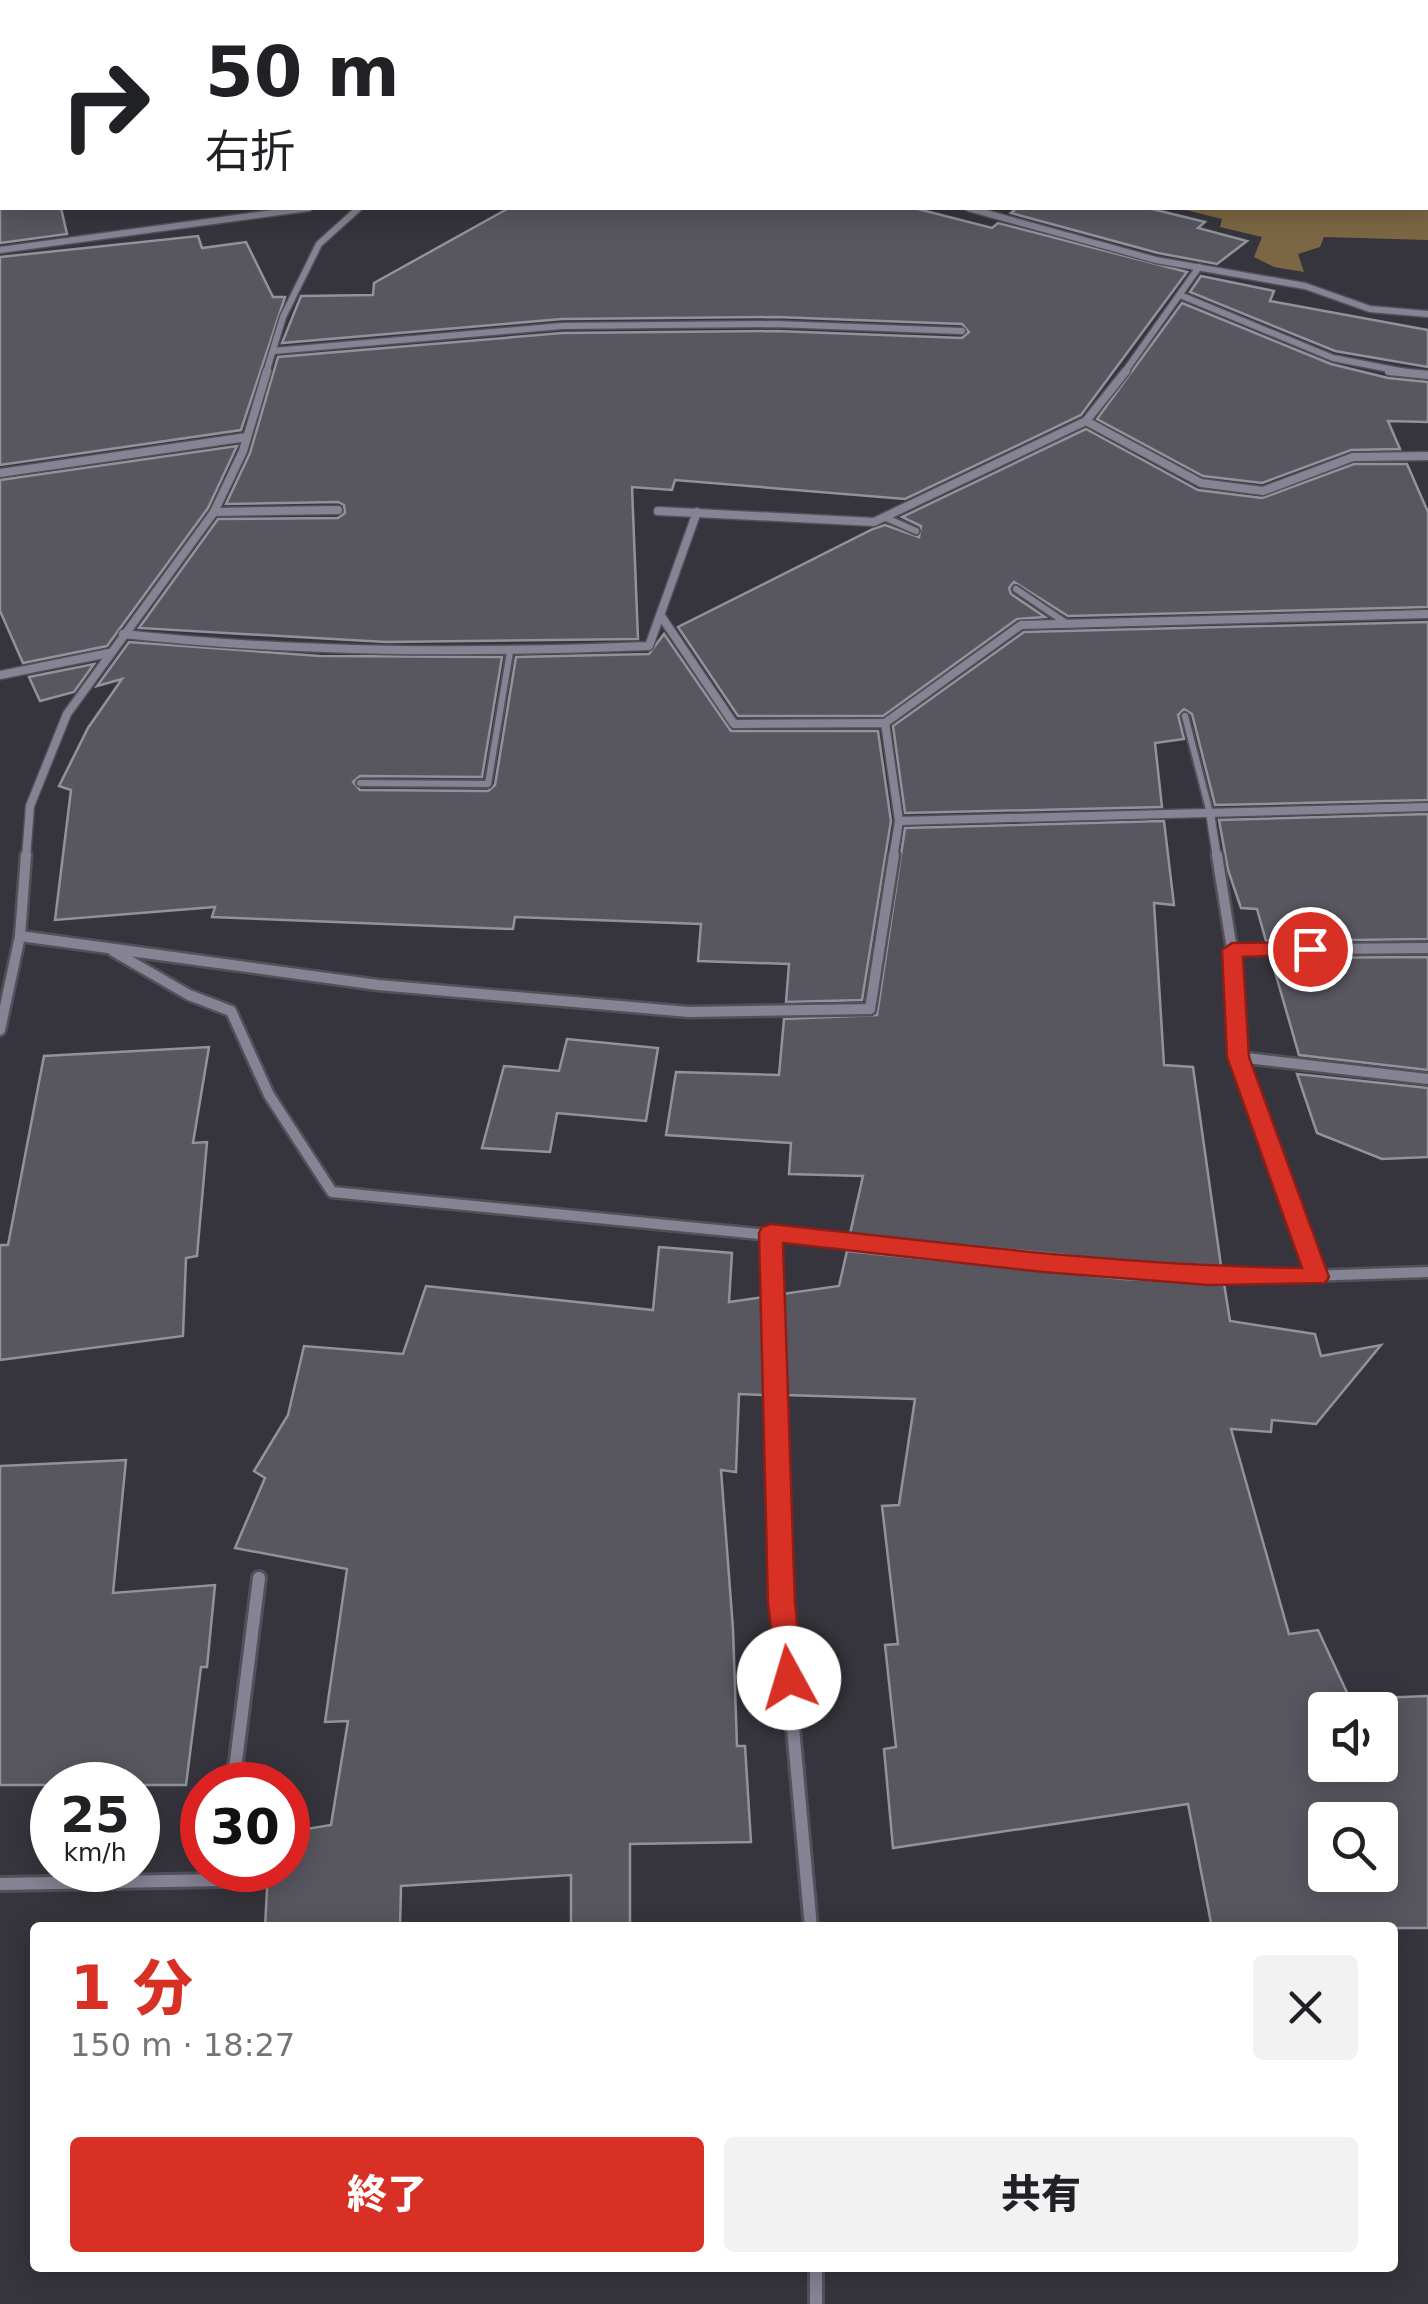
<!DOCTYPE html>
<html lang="ja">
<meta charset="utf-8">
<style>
:root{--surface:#fff;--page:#f2f2f2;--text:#202124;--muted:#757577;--accent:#d93025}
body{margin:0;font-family:"DejaVu Sans","Noto Sans JP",sans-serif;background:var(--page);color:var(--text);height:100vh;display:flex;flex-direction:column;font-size:38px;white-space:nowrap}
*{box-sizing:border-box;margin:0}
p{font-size:32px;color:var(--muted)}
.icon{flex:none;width:55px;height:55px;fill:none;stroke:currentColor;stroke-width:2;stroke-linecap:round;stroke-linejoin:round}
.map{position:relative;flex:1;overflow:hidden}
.panel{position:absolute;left:30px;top:1922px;width:1368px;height:350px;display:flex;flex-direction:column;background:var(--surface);border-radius:10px;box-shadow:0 5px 25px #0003}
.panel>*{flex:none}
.top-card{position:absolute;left:0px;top:0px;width:1430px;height:210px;box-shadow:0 5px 25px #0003;background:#fff;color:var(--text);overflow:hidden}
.tools{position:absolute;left:1308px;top:1692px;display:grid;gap:20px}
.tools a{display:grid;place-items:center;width:90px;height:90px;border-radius:10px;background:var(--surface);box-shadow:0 5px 25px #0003;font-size:50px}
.speed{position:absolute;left:30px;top:1762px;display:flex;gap:20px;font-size:50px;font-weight:700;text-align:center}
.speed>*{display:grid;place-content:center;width:130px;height:130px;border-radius:50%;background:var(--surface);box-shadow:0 5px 25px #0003;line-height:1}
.speed small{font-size:25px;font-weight:400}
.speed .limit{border:15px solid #d22;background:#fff;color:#111}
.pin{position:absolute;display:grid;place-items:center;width:85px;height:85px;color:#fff;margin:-42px;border:5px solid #fff;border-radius:50%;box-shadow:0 2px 10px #0007}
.me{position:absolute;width:110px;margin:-55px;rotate:354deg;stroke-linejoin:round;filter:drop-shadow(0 0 8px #0008)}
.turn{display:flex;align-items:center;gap:35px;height:210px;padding:0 40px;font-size:45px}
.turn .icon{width:130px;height:130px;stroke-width:2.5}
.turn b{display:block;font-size:70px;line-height:85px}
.round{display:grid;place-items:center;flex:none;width:105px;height:105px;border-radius:10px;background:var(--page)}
.overview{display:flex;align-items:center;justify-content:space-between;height:170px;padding:0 40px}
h1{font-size:60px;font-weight:800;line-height:75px;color:var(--accent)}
.primary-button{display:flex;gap:20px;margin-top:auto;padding:20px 40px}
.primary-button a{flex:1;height:115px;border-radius:10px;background:var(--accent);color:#fff;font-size:40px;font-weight:800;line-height:115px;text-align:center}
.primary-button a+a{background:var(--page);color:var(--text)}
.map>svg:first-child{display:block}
.forest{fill:#7c6744}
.building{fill:#585760;stroke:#92929b;stroke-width:2.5;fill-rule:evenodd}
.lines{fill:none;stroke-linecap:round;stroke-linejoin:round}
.lane-far1-casing{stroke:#525159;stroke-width:10}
.lane-casing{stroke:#525159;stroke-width:12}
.street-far3-casing{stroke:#525159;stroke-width:9}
.street-far2-casing{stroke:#525159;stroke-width:11}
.street-far1-casing{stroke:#525159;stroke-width:15}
.street-casing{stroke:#525159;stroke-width:18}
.lane-far1{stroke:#858394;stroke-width:6}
.lane{stroke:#858394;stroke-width:8}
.street-far3{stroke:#858394;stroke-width:6}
.street-far2{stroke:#858394;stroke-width:8}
.street-far1{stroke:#858394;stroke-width:10}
.street{stroke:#858394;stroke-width:12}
.route{fill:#d93025;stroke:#8d1f18;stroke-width:2.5}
</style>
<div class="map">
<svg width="1428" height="2304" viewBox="0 0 1428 2304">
<rect width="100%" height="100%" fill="#36353d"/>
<!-- forest -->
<polygon class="forest" points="1428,171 1428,240 1324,237 1320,247 1298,254 1304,272 1274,267 1254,257 1262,237 1220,227 1222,219 1178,208 1428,208"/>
<!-- building -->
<g class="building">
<polygon points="0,208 61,208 67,234 0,243"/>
<polygon points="509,208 914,208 992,228 998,223 1187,272 1081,415 905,499 675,480 672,490 632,487 638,639 386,642 139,628 218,519 338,518 345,513 344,505 338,502 226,504 250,453 278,357 562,333 776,331 962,338 969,332 962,324 776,317 562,319 282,343 301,296 373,295 374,283"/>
<polygon points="1017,208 1148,208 1205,222 1198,228 1247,241 1217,264 1158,253 1011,213"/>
<polygon points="198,236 202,248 246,242 273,297 285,297 241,430 0,465 0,257"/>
<polygon points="1201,276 1274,291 1270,301 1428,330 1428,367 1335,351 1190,292"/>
<polygon points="1182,303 1331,364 1388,378 1428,382 1428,422 1388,421 1400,449 1351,450 1262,483 1203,476 1097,419"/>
<polygon points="1086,429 1198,490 1262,498 1354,464 1407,464 1428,512 1428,607 1068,616 1014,582 1009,588 1011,594 1045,617 1017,619 883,716 738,716 678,627 873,529 885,525 919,537 921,526 902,517"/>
<polygon points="237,446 208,508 107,646 23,663 0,611 0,480"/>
<polygon points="1428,622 1428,800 1215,805 1192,714 1184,709 1178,715 1184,739 1155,743 1162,807 905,813 893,726 1024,632"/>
<polygon points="664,634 731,731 878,731 891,821 862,1000 786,1002 789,964 698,961 701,924 515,917 513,929 212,917 215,907 55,920 71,790 59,786 88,728 122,679 97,686 129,642 320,656 502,657 482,777 360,776 353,782 360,790 488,791 495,785 516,657 649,654"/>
<polygon points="94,664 74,692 40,701 29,677"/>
<polygon points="1428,814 1428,939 1266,941 1257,909 1241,908 1228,870 1219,820"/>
<polygon points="1164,821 1174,905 1154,903 1164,1065 1193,1067 1221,1266 1126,1261 850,1234 863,1176 789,1174 791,1143 666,1135 676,1072 779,1075 784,1019 877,1015 905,828"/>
<polygon points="1428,957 1428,1070 1299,1055 1271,958"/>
<polygon points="567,1039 658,1048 646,1121 557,1113 550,1152 482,1148 504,1066 559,1071"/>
<polygon points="209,1047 193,1143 207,1142 197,1256 186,1258 183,1336 0,1360 0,1245 8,1245 44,1056"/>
<polygon points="1297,1074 1428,1088 1428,1157 1382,1159 1317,1133"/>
<polygon points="659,1247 732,1253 729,1302 764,1297 767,1395 739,1394 736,1472 721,1470 733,1629 737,1746 745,1746 751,1842 630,1844 630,1928 571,1928 571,1875 401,1886 400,1928 265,1928 268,1870 288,1870 288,1832 331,1825 348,1721 325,1722 347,1569 235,1548 265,1478 254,1471 288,1415 304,1346 403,1354 426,1286 653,1310"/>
<path d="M847,1251L1124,1279L1224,1283L1230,1321L1315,1334L1321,1356L1381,1345L1316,1424L1272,1420L1271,1432L1231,1429L1289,1634L1318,1630L1350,1699L1428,1696V1928H1212L1188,1804L893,1848L884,1749L896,1747L885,1645L898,1644L882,1506L899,1505L915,1399L785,1395L782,1294L839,1286ZM1325,1710H1380V1765H1325ZM1325,1820H1380V1875H1325Z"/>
<polygon points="126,1460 113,1593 215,1585 207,1667 201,1667 186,1785 0,1785 0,1466"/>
</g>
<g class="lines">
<defs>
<g id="lane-far1">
<polyline points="884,517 916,531"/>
<polyline points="1016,589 1066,623"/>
<polyline points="1185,716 1210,813"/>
<polyline points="360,783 488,784 510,652"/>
</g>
<polyline id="lane" points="1238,1057 1317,1277"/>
<g id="street-far3">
<polyline points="385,2 396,0"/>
<polyline points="968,208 1156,260 1305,286 1370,309 1428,314"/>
<polyline points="0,250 309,208"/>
<polyline points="1180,295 1333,358 1410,373"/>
<polyline points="273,351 562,326 776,324 962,331"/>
<polyline points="266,373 283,317 319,244 359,208"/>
<polyline points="1124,373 1199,267"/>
</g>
<g id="street-far2">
<polyline points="1389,371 1428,375"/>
<polyline points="1086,421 1201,483 1263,491 1353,457 1428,456"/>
<polyline points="0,473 247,437"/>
<polyline points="658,511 874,522 1086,421 1126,371"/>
<polyline points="214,512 338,510"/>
<polyline points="661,616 734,724 885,723 899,821 893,858"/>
<path d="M123,634C298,653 473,653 649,646L697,512"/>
<polyline points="0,675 109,653"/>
<polyline points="885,723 1021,625 1428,614"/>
<polyline points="1210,813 1217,858"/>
<polyline points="899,821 1428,807"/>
<polyline points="26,858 30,806 67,714 214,512 243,451 267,371"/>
</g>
<g id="street-far1">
<polyline points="1217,855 1232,950 1238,1057 1428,1079"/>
<polyline points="20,936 378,985 689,1012 870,1009 894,855"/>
<polyline points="1232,950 1428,948"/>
<polyline points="113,951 189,995 231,1011 269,1095 332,1192 1125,1270 1277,1277 1428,1272"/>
<polyline points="0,1030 20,936 26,855"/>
<polyline points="771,1233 779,1487"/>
</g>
<g id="street">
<polyline points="778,1484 782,1605 811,1928"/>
<polyline points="233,1785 259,1578"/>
<polyline points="0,1884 222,1880 223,1870"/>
<polyline points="816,2268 816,2304"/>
</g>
</defs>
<!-- lane-far1 casing -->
<use href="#lane-far1" class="lane-far1-casing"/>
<!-- lane casing -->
<use href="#lane" class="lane-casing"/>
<!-- street-far3 casing -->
<use href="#street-far3" class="street-far3-casing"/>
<!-- street-far2 casing -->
<use href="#street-far2" class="street-far2-casing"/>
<!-- street-far1 casing -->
<use href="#street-far1" class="street-far1-casing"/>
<!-- street casing -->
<use href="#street" class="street-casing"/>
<!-- lane-far1 -->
<use href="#lane-far1" class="lane-far1"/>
<!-- lane -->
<use href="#lane" class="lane"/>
<!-- street-far3 -->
<use href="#street-far3" class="street-far3"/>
<!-- street-far2 -->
<use href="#street-far2" class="street-far2"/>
<!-- street-far1 -->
<use href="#street-far1" class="street-far1"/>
<!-- street -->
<use href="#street" class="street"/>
</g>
<!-- route -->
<path class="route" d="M1310,942L1318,944L1321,949L1318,954L1243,957L1249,1057L1329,1277L1325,1283L1209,1285L1043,1272L783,1243L795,1604L803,1678L799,1686L789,1690L779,1686L768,1604L759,1233L762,1227L771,1224C947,1243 1124,1266 1302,1268L1227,1057L1222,950L1232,943Z"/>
</svg>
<div class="tools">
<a><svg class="icon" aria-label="sound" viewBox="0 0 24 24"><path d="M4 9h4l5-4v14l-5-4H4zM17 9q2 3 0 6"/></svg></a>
<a><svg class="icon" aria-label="search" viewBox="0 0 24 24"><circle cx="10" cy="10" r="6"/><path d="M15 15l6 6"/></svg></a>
</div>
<div class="speed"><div>25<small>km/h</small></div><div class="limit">30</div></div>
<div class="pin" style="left:1310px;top:949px;background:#d93025"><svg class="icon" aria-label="arrive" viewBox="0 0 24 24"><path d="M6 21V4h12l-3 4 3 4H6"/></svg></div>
<svg class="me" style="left:789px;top:1678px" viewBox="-20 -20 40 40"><circle r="19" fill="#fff"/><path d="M0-13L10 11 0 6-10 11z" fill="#d93025"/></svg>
<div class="top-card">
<div class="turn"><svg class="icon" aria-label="right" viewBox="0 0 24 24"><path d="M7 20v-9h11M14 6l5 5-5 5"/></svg><div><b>50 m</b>右折</div></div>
</div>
<section class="panel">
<div class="overview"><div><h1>1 分</h1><p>150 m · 18:27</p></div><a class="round"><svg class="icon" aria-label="close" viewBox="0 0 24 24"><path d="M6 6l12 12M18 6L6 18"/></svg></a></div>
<div class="primary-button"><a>終了</a><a>共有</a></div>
</section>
</div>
